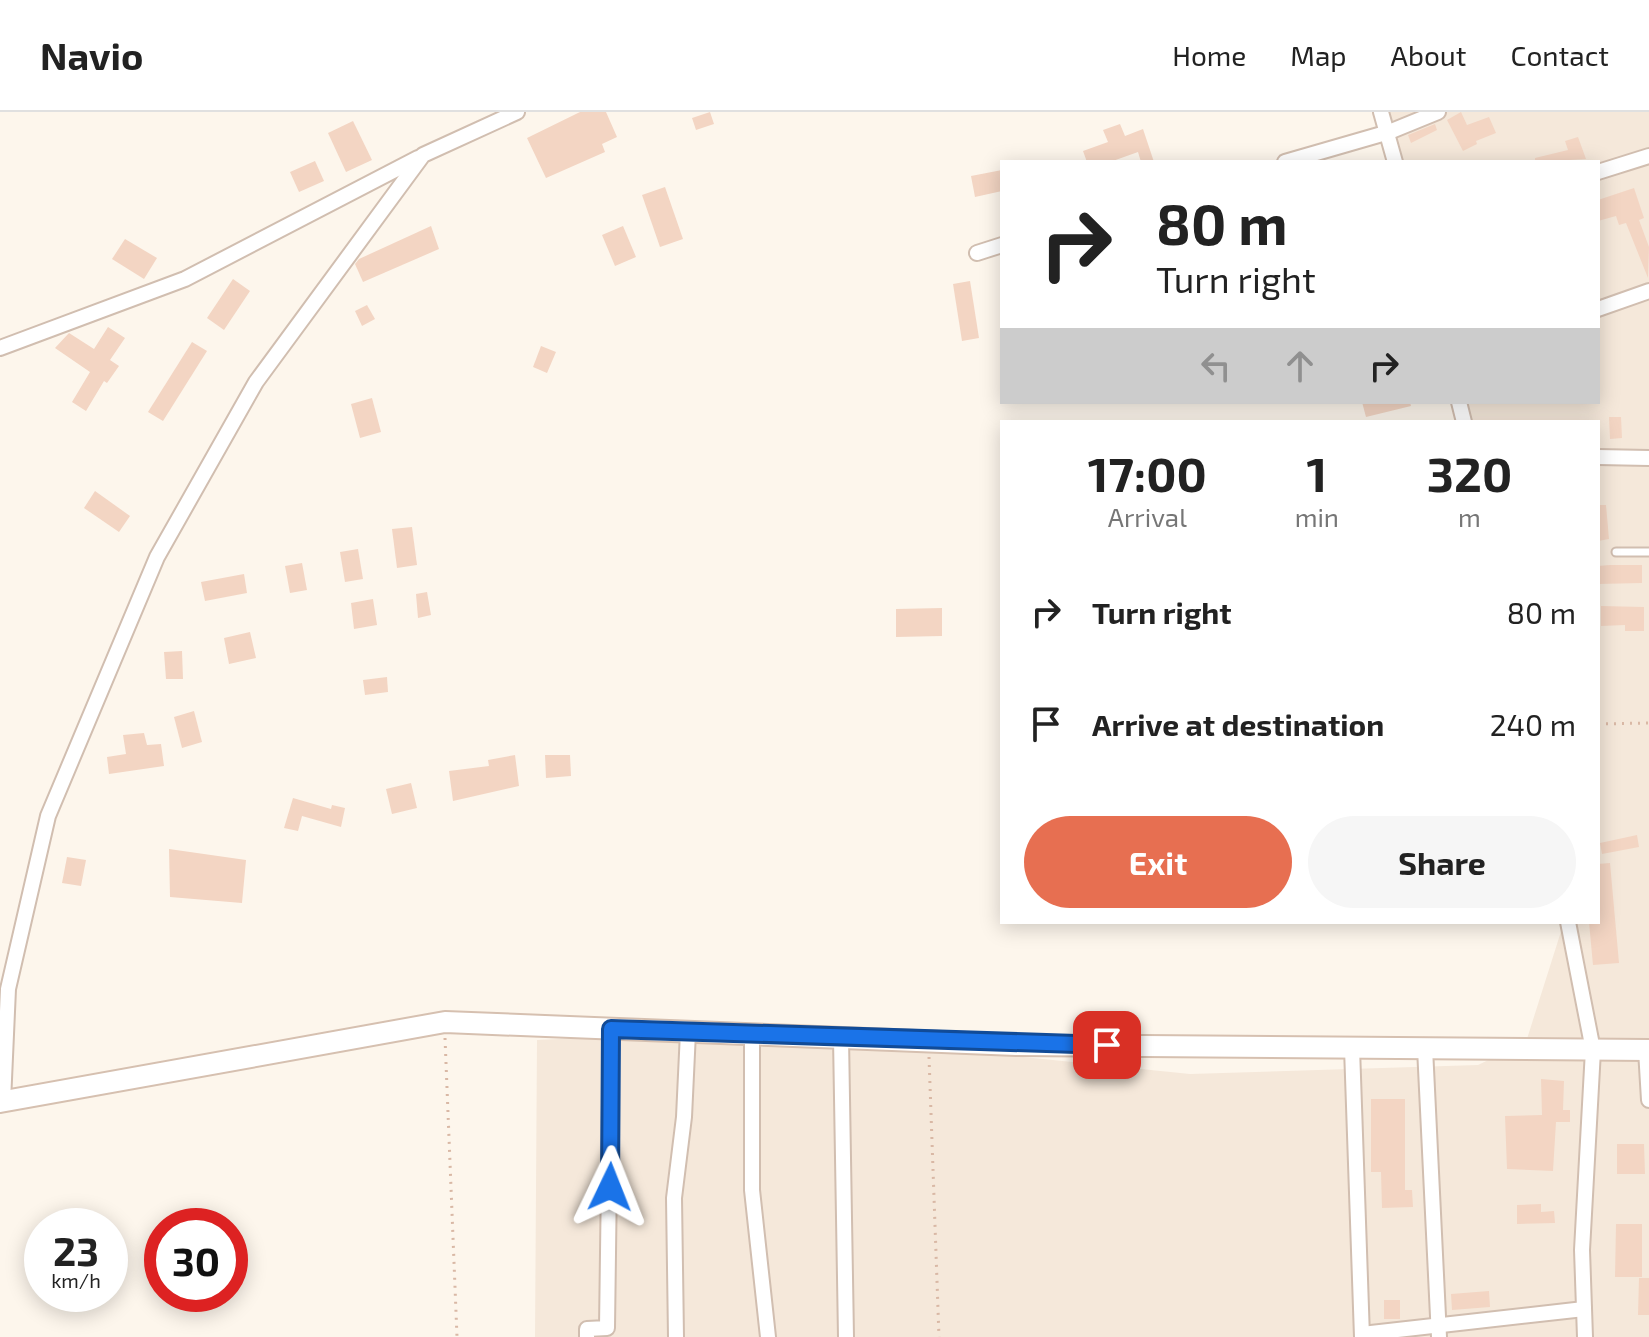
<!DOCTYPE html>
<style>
:root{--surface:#fff;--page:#f6f6f6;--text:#222;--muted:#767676;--line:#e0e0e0;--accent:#e76f51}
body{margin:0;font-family:"Exo 2",sans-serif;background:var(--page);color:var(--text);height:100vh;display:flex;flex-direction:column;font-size:30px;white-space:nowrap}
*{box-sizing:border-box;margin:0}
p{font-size:26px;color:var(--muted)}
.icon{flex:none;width:44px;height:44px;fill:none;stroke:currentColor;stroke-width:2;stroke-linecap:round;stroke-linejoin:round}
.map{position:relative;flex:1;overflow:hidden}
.sheet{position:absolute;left:1000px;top:308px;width:600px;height:504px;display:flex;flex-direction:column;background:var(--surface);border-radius:0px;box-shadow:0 4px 20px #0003}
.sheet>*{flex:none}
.top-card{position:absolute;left:1000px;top:48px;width:600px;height:244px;border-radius:0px;box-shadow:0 4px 20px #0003;background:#fff;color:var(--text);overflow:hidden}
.speed{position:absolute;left:24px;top:1096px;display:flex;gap:16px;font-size:40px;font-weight:700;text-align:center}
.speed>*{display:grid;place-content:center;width:104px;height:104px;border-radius:50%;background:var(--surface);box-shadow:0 4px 20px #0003;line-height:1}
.speed small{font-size:20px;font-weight:400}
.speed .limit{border:12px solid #d22;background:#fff;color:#111}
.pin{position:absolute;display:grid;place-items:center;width:68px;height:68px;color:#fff;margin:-34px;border-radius:16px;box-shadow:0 4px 12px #0006}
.me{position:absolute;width:88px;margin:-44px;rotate:2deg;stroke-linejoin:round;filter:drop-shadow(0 0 6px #0008)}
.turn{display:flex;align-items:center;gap:28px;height:168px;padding:0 24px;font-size:36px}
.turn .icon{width:104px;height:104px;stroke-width:2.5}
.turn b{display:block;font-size:56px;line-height:68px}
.lanes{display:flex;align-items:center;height:76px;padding:0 24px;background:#0003;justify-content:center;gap:40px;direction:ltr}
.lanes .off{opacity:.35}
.eta{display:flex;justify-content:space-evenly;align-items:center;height:136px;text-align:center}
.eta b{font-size:48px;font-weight:700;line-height:56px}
.button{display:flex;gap:16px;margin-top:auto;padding:16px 24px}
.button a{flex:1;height:92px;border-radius:48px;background:var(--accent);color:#fff;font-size:32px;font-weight:700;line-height:92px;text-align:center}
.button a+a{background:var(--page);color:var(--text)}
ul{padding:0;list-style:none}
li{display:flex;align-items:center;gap:24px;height:112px;padding:0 24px}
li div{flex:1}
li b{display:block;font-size:30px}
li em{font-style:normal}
header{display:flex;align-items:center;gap:48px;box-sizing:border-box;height:112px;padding:0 40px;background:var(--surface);border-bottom:2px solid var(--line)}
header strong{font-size:38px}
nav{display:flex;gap:44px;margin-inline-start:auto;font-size:28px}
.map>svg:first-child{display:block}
.residential{fill:#f5e8da}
.building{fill:#f3d5c3}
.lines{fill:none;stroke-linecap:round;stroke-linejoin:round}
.lane-casing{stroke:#d1beb0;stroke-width:11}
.street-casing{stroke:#d1beb0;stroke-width:18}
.secondary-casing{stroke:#d6c0b0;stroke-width:24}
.path{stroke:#d9b8a5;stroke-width:3;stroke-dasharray:2 6;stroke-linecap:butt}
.lane{stroke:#fff;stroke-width:7}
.street{stroke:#fff;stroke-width:14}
.secondary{stroke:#fff;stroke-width:20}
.route-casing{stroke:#114b97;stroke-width:20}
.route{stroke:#1a73e8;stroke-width:14}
</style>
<header>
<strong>Navio</strong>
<nav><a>Home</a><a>Map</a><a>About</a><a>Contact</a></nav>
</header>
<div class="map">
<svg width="1649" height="1225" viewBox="0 0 1649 1225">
<rect width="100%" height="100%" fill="#fdf6ec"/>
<!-- residential -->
<polygon class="residential" points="1377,0 1649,0 1649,1225 535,1225 537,928 760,918 1190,962 1478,953 1526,930 1564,810 1598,810 1598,310 1462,310 1459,290 1598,290 1598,50 1395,50"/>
<!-- building -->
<g class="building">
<polygon points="580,0 606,0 617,25 602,32 605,40 546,66 527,26"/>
<polygon points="710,0 714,12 696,18 692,6"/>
<polygon points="1461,0 1467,13 1489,5 1496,21 1476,29 1477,32 1463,39 1447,8"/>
<polygon points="353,9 372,48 346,60 328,21"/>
<polygon points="1120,12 1125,24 1143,17 1154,50 1141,50 1138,40 1110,50 1087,50 1083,39 1108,30 1103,18"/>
<polygon points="1435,12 1437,18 1411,31 1408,23"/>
<polygon points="1578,25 1586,47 1535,50 1535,46 1568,38 1565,29"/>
<polygon points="315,49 324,69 299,80 290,60"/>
<polygon points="1002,58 1002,79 975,85 971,64"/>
<polygon points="665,75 683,127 660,135 642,83"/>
<polygon points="1634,76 1644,106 1639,108 1649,135 1648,166 1626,111 1619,113 1616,104 1598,109 1598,88"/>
<polygon points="431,114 439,137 363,170 355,152 359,147"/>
<polygon points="623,114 636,145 615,154 602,123"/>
<polygon points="125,127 157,146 144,167 112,147"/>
<polygon points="233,167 250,179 224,218 207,206"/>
<polygon points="970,169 979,226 962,229 953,172"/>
<polygon points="367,193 375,207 362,214 355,199"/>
<polygon points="108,215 125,226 110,248 119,254 107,271 104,269 86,299 72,290 90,260 55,236 69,221 94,237"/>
<polygon points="192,230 207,239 163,309 148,300"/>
<polygon points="541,234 556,240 547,261 533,255"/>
<polygon points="372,286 381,320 360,326 351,292"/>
<polygon points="1362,290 1410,290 1411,294 1366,305"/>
<polygon points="1609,305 1621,305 1622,326 1610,327"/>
<polygon points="95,379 130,404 119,420 84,396"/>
<polygon points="1598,393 1606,393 1609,427 1598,429"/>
<polygon points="412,415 417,453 397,456 392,417"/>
<polygon points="358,437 363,467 345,470 340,440"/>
<polygon points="302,451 307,478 290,481 285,454"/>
<polygon points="1610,453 1642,453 1642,471 1598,472 1598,454"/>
<polygon points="244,462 247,481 205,489 201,470"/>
<polygon points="427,480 431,503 418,506 416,482"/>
<polygon points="373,487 377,513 354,517 351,491"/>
<polygon points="1601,494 1644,495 1644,519 1625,519 1625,513 1601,514"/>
<polygon points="942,496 942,524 896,525 896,497"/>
<polygon points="250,520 256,546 229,552 224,526"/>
<polygon points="182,539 183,567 166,567 164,540"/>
<polygon points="387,565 388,580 365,583 363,568"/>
<polygon points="194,599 202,630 182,636 174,605"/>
<polygon points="144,621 147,633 161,632 164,654 109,662 107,645 126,642 123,623"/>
<polygon points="515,643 519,674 453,689 449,659 489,654 488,648"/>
<polygon points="545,643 570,643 571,664 546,666"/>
<polygon points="411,671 417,696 392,702 386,677"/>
<polygon points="293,686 331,697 332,693 345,696 341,715 302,704 298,719 284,716"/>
<polygon points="1637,723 1639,735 1602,742 1600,731"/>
<polygon points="169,737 246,748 242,791 170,785"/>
<polygon points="67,745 86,748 81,774 62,771"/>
<polygon points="1610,751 1619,851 1593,853 1589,810 1598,810 1598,752"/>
<polygon points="1541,967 1564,969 1563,998 1570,998 1570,1010 1556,1010 1553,1059 1507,1057 1505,1004 1542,1003"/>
<polygon points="1371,987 1405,987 1405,1078 1412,1078 1413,1095 1382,1096 1381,1060 1371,1060"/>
<polygon points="1617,1032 1644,1032 1645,1062 1617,1062"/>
<polygon points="1541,1092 1541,1100 1554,1099 1555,1111 1517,1112 1517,1093"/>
<polygon points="1616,1112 1642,1112 1642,1165 1615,1165"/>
<polygon points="1639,1166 1649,1166 1649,1203 1638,1203"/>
<polygon points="1489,1179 1490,1195 1452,1198 1451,1182"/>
<rect x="1384" y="1188" width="16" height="19"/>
</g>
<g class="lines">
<defs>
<polyline id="lane" points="1616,440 1649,440"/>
<g id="street">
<polyline points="1381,0 1395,50"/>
<polyline points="1285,50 1389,20 1438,0"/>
<polyline points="1598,60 1649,44"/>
<polyline points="977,141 1002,133"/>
<polyline points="1598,197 1649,179"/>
<polyline points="0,236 185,167 418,46"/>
<polyline points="1459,290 1464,310"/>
<polyline points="1598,345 1649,346"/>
<polyline points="1568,810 1593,938 1582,1138 1585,1225"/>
<polyline points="752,922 752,1078 768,1225"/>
<polyline points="841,926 846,1225"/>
<polyline points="1352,936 1362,1225"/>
<polyline points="1425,936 1439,1225"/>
<polyline points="1646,938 1649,988"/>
<polyline points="3,990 8,877 48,704 157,445 256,270 423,43 517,0"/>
<polyline points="1362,1222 1584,1197"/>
<polyline points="587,1225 587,1217 607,1216 611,917"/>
<polyline points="676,1225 674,1086 684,1005 688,920"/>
</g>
<polyline id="secondary" points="0,990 445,910 1016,933 1649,938"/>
</defs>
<!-- lane casing -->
<use href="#lane" class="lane-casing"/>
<!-- street casing -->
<use href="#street" class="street-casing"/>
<!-- secondary casing -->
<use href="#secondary" class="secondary-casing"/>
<!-- path -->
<g class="path">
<polyline points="1598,612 1649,611"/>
<polyline points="445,926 457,1225"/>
<polyline points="929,945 939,1225"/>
</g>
<!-- lane -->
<use href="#lane" class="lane"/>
<!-- street -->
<use href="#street" class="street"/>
<!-- secondary -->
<use href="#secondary" class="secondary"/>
</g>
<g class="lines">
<defs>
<polyline id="route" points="610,1075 611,917 1107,933"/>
</defs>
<!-- route casing -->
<use href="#route" class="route-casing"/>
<!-- route -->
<use href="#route" class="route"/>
</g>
</svg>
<div class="speed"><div>23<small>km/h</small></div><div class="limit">30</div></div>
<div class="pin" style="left:1107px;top:933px;background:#d93025"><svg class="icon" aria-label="arrive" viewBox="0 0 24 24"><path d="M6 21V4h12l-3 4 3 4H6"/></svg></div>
<svg class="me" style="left:610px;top:1075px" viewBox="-20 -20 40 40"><path d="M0-17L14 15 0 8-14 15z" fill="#1a73e8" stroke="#fff" stroke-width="4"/></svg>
<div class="top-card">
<div class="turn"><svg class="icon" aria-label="right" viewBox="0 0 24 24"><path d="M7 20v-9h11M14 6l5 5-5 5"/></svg><div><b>80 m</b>Turn right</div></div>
<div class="lanes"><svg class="icon off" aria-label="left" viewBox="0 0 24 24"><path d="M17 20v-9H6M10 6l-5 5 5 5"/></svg><svg class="icon off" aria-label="ahead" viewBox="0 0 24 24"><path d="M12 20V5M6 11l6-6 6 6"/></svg><svg class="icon" aria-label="right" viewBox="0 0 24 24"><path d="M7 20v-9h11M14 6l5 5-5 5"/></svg></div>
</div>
<section class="sheet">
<div class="eta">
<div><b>17:00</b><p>Arrival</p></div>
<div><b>1</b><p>min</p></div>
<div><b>320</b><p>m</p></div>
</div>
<ul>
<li><svg class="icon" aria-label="right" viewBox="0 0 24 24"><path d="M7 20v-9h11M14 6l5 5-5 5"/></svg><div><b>Turn right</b></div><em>80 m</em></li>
<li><svg class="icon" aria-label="arrive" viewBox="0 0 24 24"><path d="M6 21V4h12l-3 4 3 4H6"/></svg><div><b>Arrive at destination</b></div><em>240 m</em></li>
</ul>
<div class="button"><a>Exit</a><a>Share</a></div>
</section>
</div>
